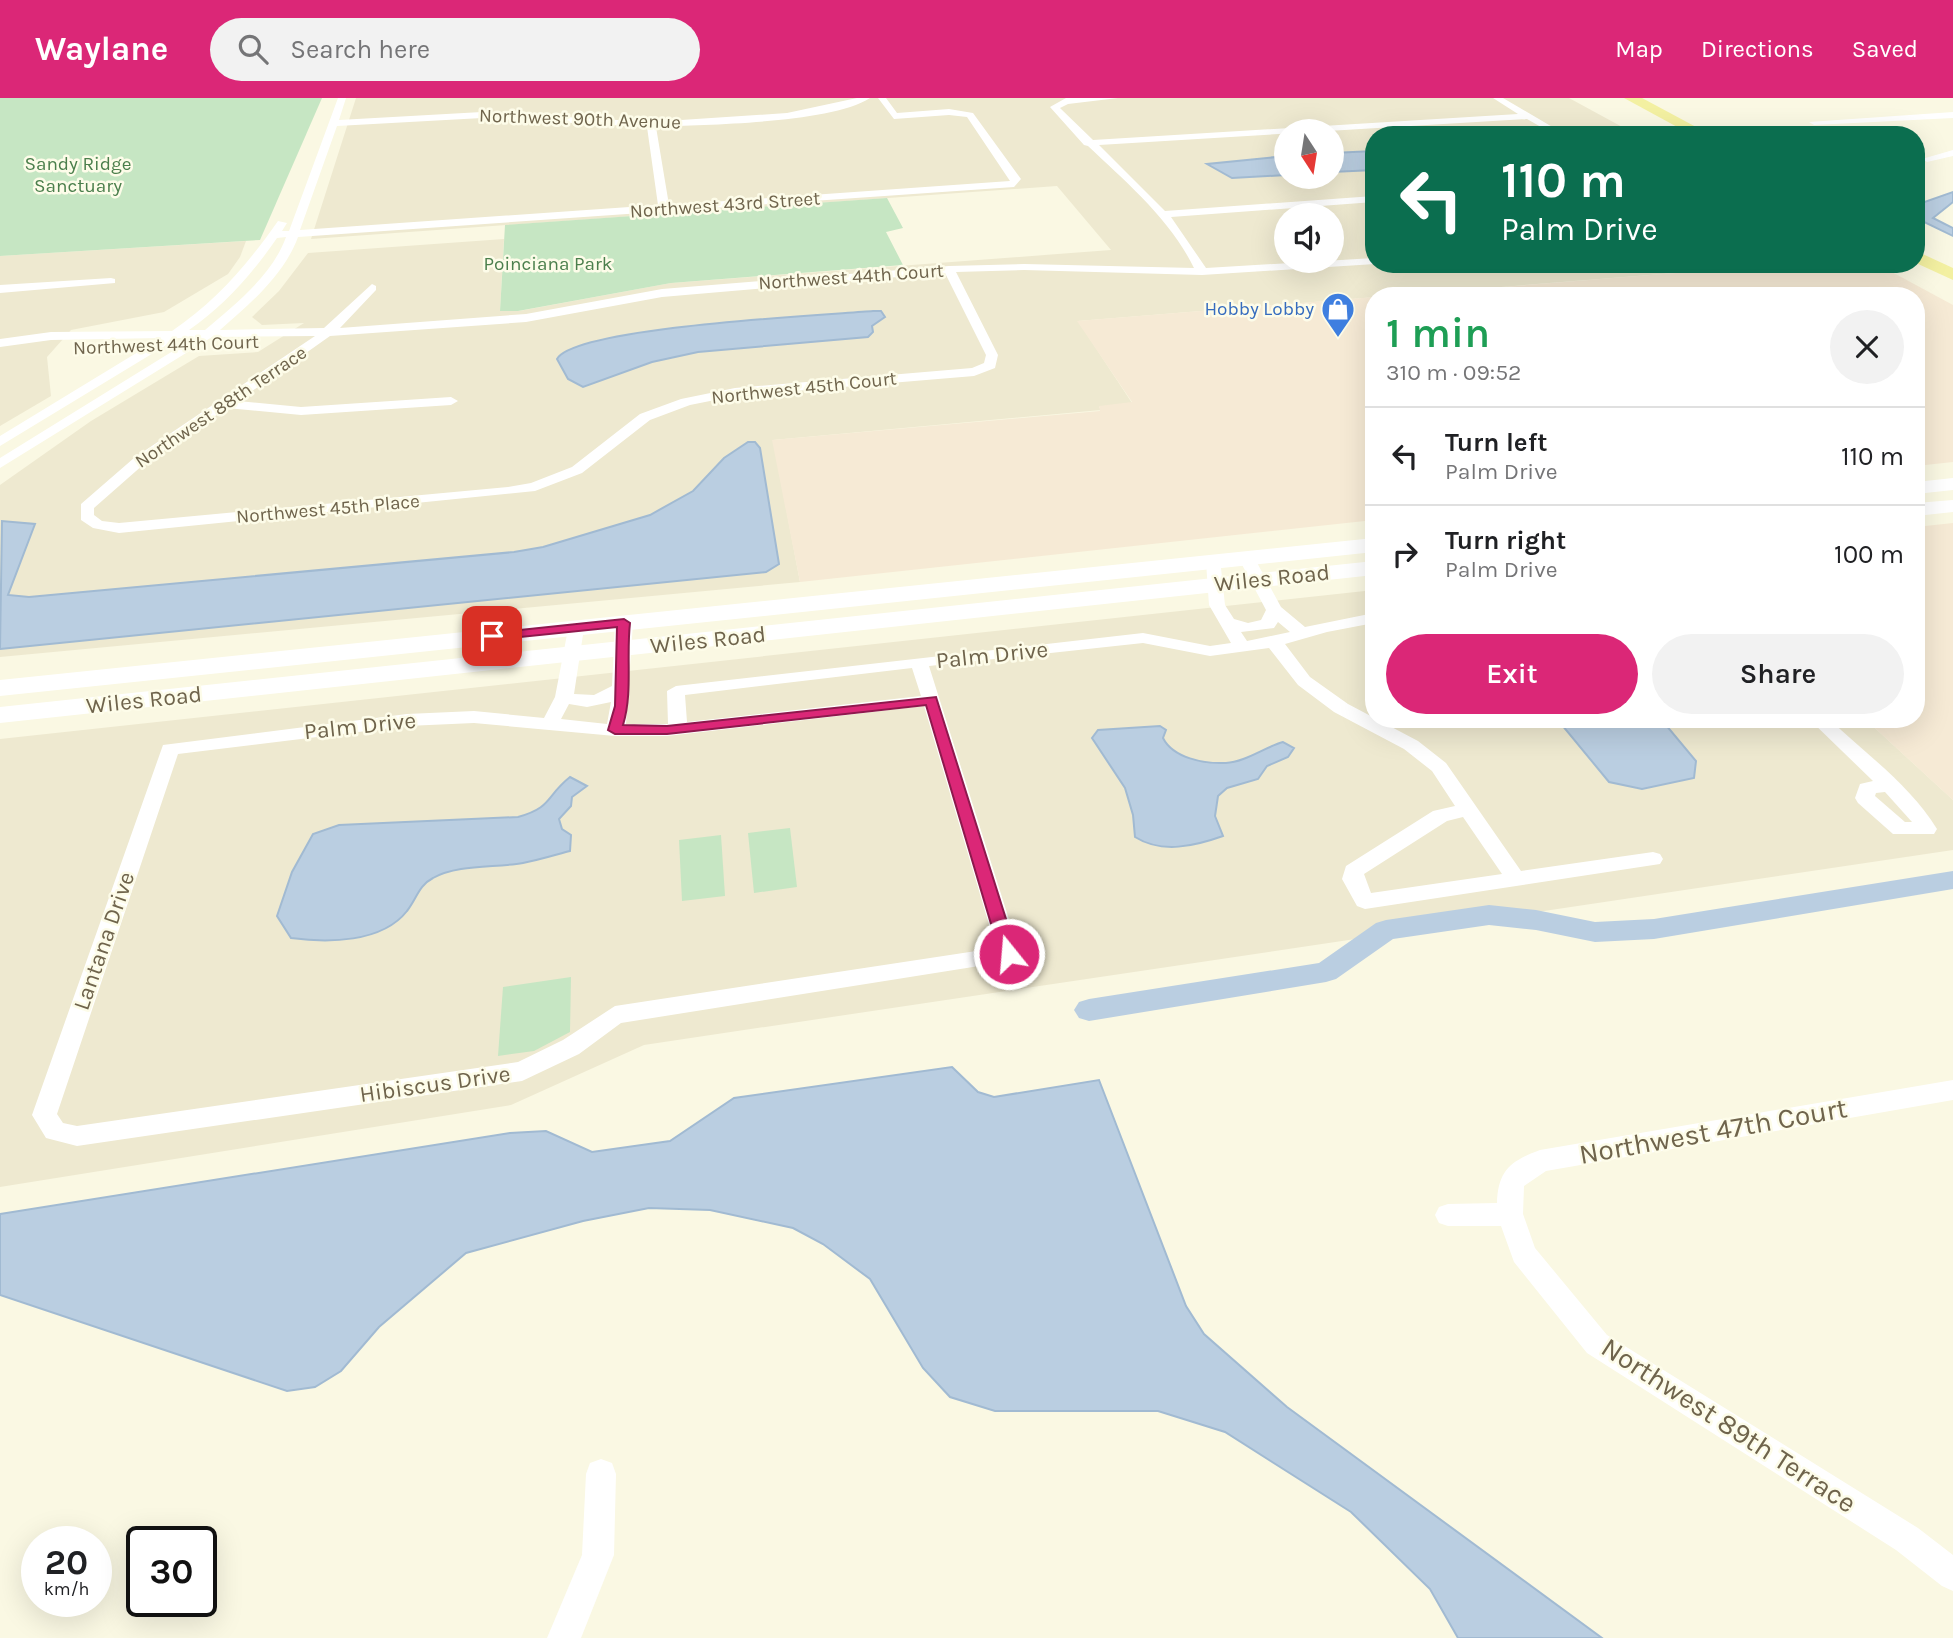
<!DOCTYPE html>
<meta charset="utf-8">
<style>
:root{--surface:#fff;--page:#f2f2f2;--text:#202124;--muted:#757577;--line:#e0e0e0;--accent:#db2777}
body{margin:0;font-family:Karla,sans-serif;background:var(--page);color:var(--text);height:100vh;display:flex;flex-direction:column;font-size:26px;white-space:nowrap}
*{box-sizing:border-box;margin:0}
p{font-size:23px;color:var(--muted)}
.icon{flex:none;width:38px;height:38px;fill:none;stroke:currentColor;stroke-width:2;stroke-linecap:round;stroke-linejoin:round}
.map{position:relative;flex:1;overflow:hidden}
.sheet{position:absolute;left:1365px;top:189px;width:560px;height:441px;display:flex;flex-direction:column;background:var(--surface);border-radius:28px;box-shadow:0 7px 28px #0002}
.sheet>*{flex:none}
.guide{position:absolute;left:1365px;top:28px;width:560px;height:147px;border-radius:28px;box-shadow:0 7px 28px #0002;background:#0b6e4f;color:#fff;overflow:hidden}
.needle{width:46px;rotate:168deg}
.tools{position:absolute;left:1274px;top:21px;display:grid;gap:14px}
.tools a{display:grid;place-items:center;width:70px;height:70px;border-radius:50%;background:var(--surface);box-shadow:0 7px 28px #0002;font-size:35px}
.speed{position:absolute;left:21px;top:1428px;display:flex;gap:14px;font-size:35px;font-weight:700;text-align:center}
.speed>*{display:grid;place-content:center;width:91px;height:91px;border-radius:50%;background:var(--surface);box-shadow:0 7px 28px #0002;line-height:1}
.speed small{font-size:18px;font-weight:400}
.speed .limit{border:4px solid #111;border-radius:10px;background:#fff;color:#111}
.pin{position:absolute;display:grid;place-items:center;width:60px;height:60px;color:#fff;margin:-30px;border-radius:14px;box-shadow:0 4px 10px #0006}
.me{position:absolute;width:77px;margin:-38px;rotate:343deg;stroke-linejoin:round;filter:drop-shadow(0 0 5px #0008)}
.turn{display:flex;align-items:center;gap:24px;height:147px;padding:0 21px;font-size:32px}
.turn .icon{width:91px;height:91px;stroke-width:2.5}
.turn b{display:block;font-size:49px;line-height:60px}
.round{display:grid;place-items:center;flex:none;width:74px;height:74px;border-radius:37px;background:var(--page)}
.headline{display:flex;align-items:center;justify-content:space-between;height:119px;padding:0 21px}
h1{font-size:42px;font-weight:600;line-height:52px;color:#1e9e55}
.button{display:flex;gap:14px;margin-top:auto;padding:14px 21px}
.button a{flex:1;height:80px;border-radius:42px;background:var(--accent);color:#fff;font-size:28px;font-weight:600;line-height:80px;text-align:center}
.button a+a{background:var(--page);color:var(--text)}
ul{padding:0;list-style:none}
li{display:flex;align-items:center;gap:21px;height:98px;padding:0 21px;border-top:2px solid var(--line)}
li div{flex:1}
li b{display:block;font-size:26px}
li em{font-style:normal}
header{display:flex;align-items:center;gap:42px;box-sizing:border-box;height:98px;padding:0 35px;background:var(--accent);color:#fff}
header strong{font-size:33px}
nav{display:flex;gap:38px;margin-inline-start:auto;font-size:24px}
.search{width:490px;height:63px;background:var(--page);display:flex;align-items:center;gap:18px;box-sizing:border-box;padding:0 24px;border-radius:38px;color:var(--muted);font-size:26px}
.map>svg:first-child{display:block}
.residential{fill:#eee9d0;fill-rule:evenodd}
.commercial{fill:#f6ead5}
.green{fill:#c6e6c3}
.water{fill:#bacee1;stroke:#a1bad2;stroke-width:2}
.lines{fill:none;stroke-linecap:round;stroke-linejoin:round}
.canal{fill:#bacee1;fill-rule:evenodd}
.street{fill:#fff;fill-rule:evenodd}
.secondary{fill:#fff;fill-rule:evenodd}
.primary{fill:#f3f0a1;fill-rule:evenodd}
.route{fill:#db2777;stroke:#8e194d;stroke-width:2}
.labels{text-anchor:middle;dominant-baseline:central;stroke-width:5;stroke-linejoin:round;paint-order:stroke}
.far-street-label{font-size:19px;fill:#6f644c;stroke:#fdfce9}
.far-park-label{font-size:19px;fill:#4b7f4c;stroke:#fdfce9}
.far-shop-label{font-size:19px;fill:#366cbe;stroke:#fdfce9;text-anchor:end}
.street-label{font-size:23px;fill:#6f644c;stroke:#fdfce9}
.near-street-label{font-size:28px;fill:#6f644c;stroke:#fdfce9}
</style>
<header>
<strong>Waylane</strong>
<div class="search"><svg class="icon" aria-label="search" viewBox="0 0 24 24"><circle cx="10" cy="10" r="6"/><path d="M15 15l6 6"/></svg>Search here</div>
<nav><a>Map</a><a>Directions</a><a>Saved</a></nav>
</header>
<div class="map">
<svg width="1953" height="1540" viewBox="0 0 1953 1540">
<rect width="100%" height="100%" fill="#faf8e3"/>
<!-- residential -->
<g class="residential">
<path d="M356,0H1569L1637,37H1374V166H1785L1078,223L1132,305L1099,309L1101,312L773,342L800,484L0,559V387L91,323L199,258L258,254L304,225L262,227L252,219L279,193L308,155L504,141L500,213H519L671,185L1111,152L1057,88L311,141ZM1286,33H1332V79H1286ZM1286,117H1332V163H1286Z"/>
<polygon points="246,143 240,159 228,176 164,214 71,232 47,259 51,298 0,328 0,158"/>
<polygon points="1374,492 1374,621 1865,621 1953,702 1953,752 644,947 511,1007 0,1089 0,641"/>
</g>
<!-- commercial -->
<g class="commercial">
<polygon points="1785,166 1877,166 1953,207 1953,364 1916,368 1916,198 1394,198"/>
<polygon points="1374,199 1374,422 800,484 772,342 1100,313 1099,308 1132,304 1077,223"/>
<polygon points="1953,425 1953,702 1865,621 1916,621 1916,429"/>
</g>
<!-- green -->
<g class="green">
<polygon points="0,0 322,0 260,142 0,158"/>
<polygon points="887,100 903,130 886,134 903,167 671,185 518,213 500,213 505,127"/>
<polygon points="790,730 797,789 754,795 748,735"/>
<polygon points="721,737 725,798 682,803 679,742"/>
<polygon points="571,879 570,934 534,953 498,958 503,889"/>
</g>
<!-- water -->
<g class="water">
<polygon points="1374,53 1374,72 1332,74 1332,55"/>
<polygon points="1286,58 1286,77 1232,80 1207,66"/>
<polygon points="1953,94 1953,104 1933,120 1953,130 1953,138 1916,120 1916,107"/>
<path d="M873,213H881L885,219L872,228L873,234L868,239L698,254L652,264L583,289L568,281L557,261C575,229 826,217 873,213Z"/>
<polygon points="748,344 755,344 760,350 779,466 766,474 0,551 2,423 35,426 8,497 29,499 514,454 543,449 650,417 693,393 724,360"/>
<polygon points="1557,621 1661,621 1696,663 1694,680 1642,691 1609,684"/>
<path d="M1160,628L1166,632L1163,640C1173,660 1204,666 1226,665C1245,664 1265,649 1283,644L1294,650L1288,659L1267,668L1258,681L1227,690L1218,698L1215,718L1223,738C1195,748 1162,756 1135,739L1133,717L1125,690L1092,640L1098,632Z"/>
<path d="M570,679L587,688L572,699L571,708L559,721L562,731L571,737L570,753C555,757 539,762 523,765C495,770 458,766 433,780C419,787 416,802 407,813C382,845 327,845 291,840L277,818L292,774L313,736L339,727L518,719C553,709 545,699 570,679Z"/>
<polygon points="952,969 978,994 994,999 1099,982 1186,1208 1204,1236 1287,1309 1602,1540 1458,1540 1430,1491 1351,1414 1225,1334 1158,1313 995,1313 950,1299 923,1270 870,1181 823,1146 793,1130 710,1112 649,1110 583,1123 466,1155 379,1229 341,1273 315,1289 287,1293 0,1197 0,1116 510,1035 546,1033 592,1054 670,1043 734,1000"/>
</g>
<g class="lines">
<!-- canal -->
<polygon class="canal" points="1953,773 1953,791 1654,841 1595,844 1536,832 1489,827 1393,841 1336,881 1326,884 1089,923 1079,920 1074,912 1079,904 1089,901 1319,865 1376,825 1386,822 1489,807 1536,812 1595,824 1654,821"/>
<!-- street -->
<g class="street">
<path d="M338,0H346L339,22L482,14L651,24L787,15L857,0H870C829,26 708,26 656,29L669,107L1010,83L967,19L949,17L894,21L878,0H886L897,15L949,11L973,15L1021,81L1014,89L298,139C284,177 250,206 220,232L324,230L372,186L376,188V192L340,230L526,216L662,191L949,168L1024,166L1194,170C1170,121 1127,85 1088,48L1084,47L1050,9L1066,0H1118L1068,6L1060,10L1093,42L1518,16L1493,0H1503L1566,37H1555L1527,21L1099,47L1165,113L1374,98V104L1171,119L1206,170L1374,160L1375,166L1202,177L1024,172L956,174L998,257L995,270L974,278L735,298L690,307L650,322L582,375L535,393L119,435L93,430L81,422V406L134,360L315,238L212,239L0,370V360L194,240H178L0,348V338L161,240L51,242L0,249V241L51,234L172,233C216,203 248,166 278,123L287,125L282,133H289ZM482,20L647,29L658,107L300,132L337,28ZM286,139C272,178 235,206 205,232H189C224,208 253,175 277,140ZM945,175L986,257L984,265L972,270L735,290L681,301L640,316L572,369L531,385L508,389L119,425L102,423L94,417V410L144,366L227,310L301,317L451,307L458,303L451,299L301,309L238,303L330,238L526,224L662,199Z"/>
<polygon points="1953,14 1953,20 1814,27 1809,24"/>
<polygon points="1700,31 1697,36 1642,37 1646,34"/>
<polygon points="1953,52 1953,58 1927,64 1922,61"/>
<polygon points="111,180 115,181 115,185 0,195 0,187"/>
<path d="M1247,456L1255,461L1281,509L1305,529L1374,515V525L1327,534L1285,546L1310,579L1348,606L1418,643L1446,665L1521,773L1653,754L1660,756L1663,761L1660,766L1365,811L1357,808L1342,781L1346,768L1433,713L1455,708L1432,673L1404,651L1334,614L1298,587L1269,550L1210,558L1143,545L929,568L1020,856L1017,862L621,925L579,956L522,983L77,1048L46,1040L32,1017L163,647L407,616L474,613L544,620L555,599L569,526L575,525L584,530L574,596L594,597L612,588L615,525L624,520L633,525L626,626H668L667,593L676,588L1143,535L1210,548L1231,545L1209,507L1206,464L1214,459L1220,461L1225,507L1234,521L1248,525L1261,522L1266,512L1239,461ZM1278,524L1290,534L1247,543L1241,534L1274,530ZM912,570L921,598L687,624L685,597ZM611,604L607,626L561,621L569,606L587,609ZM924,608L996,850L615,908L563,942L518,964L77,1028L63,1025L57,1016L178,656L407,628L474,625L615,638H667ZM1463,719L1502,776L1371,795L1364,776L1447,723Z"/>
<path d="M1809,621H1829C1866,656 1910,687 1937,731L1934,736H1893L1858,705L1855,700L1860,686L1873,683ZM1885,694L1912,724H1905L1875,698L1876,695Z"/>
<path d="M1953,982V1002L1546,1073L1524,1088L1523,1116L1535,1150L1607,1237L1918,1430L1953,1457V1493L1942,1488L1896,1452L1587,1255L1514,1164L1501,1128H1448L1439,1125L1435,1117L1439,1109L1448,1106L1497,1105C1498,1073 1510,1063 1540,1052Z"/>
<polygon points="601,1361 612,1365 616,1376 614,1457 581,1540 547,1540 582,1457 586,1376 590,1365"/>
</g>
<!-- secondary -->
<g class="secondary">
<polygon points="1953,380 1953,392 1916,396 1916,384"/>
<polygon points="1953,402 1953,414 1916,418 1916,405"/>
<polygon points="1374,440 1374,454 0,598 0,582"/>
<polygon points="1374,463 1374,477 0,625 0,609"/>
</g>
<!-- primary -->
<g class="primary">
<polygon points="1624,0 1642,0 1711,37 1692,37"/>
<polygon points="1916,153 1953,170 1953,182 1916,165"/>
</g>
</g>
<!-- route -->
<path class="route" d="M624,521L630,525C626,559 633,594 623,627L667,628L936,599L1017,856L1015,861H1003L1000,856L926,607L667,636H615L608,632L615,608L617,529L492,542L485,538L492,535Z"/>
<!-- icons -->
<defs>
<symbol id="shop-pin" viewBox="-11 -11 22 30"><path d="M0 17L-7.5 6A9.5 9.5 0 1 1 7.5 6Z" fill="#3f7fe0" stroke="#fdfce9"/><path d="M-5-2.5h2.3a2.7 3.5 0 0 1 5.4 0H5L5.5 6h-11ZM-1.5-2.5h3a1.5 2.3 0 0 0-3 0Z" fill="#fff"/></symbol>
</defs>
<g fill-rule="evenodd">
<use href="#shop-pin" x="1319" y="192" width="38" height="52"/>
</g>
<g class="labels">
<!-- far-street labels -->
<g class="far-street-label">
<text transform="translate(580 21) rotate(2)">Northwest 90th Avenue</text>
<text transform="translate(725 107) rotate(-4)">Northwest 43rd Street</text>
<text transform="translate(851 179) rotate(-4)">Northwest 44th Court</text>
<text transform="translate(166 247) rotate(-2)">Northwest 44th Court</text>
<text transform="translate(804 290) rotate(-6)">Northwest 45th Court</text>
<text transform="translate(221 309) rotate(-34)">Northwest 88th Terrace</text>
<text transform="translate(328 411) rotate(-5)">Northwest 45th Place</text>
</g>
<!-- far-park labels -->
<g class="far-park-label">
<text x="78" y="66">Sandy Ridge<tspan x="78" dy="22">Sanctuary</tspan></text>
<text x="548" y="166">Poinciana Park</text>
</g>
<!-- far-shop labels -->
<g class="far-shop-label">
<text x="1314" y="211">Hobby Lobby</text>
</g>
<!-- street labels -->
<g class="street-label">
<text transform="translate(1272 480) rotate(-6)">Wiles Road</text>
<text transform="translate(708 542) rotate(-6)">Wiles Road</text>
<text transform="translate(992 557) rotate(-6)">Palm Drive</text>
<text transform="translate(144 602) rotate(-6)">Wiles Road</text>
<text transform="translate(360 628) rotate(-6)">Palm Drive</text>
<text transform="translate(104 843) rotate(-71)">Lantana Drive</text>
<text transform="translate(435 986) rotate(-8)">Hibiscus Drive</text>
</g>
<!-- near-street labels -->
<g class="near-street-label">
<text transform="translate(1713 1033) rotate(-10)">Northwest 47th Court</text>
<text transform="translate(1729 1327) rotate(33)">Northwest 89th Terrace</text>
</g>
</g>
</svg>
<div class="tools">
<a><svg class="needle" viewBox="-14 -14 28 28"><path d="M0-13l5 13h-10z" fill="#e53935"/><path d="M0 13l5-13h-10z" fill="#757577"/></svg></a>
<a><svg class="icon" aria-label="sound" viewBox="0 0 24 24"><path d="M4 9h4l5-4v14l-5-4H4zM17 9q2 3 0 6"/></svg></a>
</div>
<div class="speed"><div>20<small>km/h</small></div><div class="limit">30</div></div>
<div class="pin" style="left:492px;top:538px;background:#d93025"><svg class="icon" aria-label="arrive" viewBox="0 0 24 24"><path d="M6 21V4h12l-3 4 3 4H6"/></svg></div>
<svg class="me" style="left:1009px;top:856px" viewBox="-20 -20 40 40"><circle r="17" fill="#db2777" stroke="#fff" stroke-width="3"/><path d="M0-11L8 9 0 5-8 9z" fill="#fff"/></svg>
<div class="guide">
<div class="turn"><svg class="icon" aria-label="left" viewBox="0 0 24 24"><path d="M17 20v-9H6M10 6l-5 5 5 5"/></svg><div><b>110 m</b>Palm Drive</div></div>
</div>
<section class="sheet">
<div class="headline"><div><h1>1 min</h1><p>310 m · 09:52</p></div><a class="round"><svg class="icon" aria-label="close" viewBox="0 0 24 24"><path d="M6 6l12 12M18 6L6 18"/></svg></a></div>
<ul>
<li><svg class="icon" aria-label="left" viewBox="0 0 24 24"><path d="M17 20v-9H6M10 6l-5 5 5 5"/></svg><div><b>Turn left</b><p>Palm Drive</p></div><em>110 m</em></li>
<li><svg class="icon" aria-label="right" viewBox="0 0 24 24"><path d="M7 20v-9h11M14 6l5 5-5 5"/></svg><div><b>Turn right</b><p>Palm Drive</p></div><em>100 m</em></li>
</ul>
<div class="button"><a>Exit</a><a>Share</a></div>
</section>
</div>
